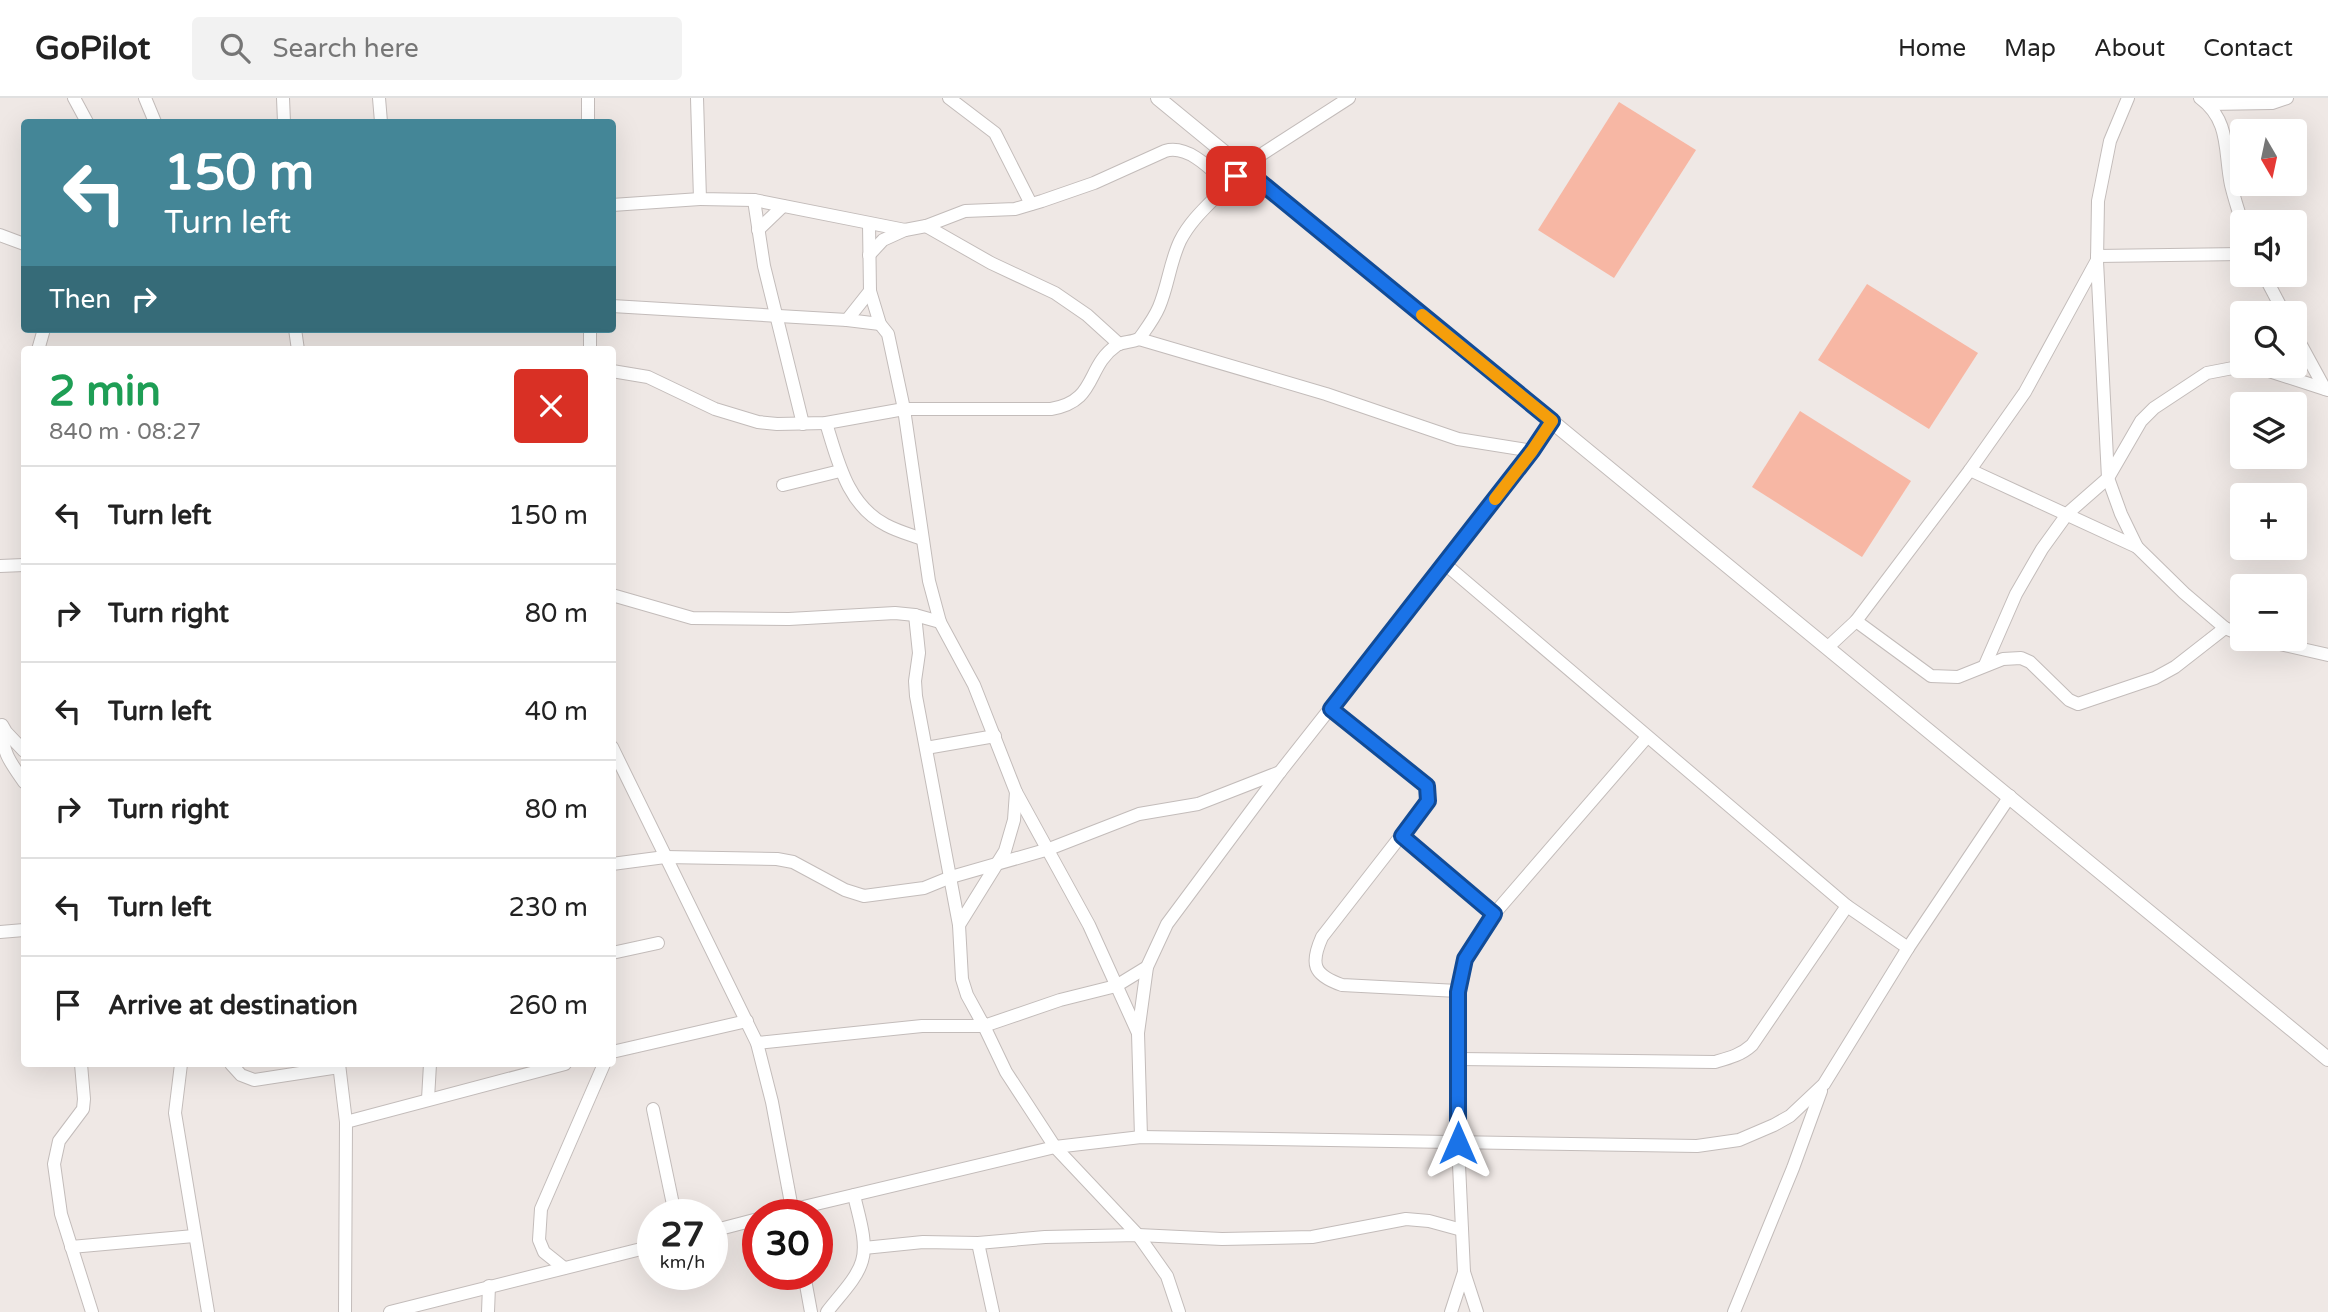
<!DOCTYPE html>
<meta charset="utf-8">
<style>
:root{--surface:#fff;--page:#f2f2f2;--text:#222;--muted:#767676;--line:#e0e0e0}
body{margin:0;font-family:"Varela Round",sans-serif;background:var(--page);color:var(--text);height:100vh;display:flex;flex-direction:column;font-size:26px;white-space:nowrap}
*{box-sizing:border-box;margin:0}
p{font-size:23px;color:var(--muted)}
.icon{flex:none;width:38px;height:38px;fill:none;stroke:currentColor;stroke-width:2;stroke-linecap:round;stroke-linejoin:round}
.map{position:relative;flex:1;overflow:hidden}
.panel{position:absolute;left:21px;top:248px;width:595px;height:721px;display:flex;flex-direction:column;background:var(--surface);border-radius:7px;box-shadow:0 7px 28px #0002}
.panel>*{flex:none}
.banner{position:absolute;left:21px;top:21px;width:595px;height:214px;border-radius:7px;box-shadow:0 7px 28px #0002;background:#448697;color:#fff;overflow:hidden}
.needle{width:46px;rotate:171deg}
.fabs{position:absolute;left:2230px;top:21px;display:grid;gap:14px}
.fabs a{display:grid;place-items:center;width:77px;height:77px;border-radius:7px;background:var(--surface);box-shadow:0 7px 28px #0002;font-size:35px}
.speed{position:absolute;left:637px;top:1101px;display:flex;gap:14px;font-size:35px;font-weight:700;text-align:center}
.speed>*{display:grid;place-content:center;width:91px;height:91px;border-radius:50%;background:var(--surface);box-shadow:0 7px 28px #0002;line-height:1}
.speed small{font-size:18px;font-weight:400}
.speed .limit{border:10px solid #d22;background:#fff;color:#111}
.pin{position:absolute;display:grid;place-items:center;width:60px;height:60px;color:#fff;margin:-30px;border-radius:14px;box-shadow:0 4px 10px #0006}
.me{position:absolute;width:77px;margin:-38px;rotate:0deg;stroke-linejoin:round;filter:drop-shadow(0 0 5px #0008)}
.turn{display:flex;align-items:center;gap:24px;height:147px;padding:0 28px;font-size:32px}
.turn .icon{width:91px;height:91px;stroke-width:2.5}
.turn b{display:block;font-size:49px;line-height:60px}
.then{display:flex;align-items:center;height:66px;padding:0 28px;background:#0003;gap:14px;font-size:26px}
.round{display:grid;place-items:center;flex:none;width:74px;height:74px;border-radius:7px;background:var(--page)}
.summary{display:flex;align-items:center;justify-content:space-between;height:119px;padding:0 28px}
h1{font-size:42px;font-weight:700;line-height:52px;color:#1e9e55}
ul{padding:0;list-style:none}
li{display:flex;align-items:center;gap:21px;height:98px;padding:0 28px;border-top:2px solid var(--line)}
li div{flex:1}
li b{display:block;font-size:26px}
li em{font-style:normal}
header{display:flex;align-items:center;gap:42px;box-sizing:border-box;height:98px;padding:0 35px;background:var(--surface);border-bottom:2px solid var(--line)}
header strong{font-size:33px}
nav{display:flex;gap:38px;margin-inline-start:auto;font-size:24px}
.search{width:490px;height:63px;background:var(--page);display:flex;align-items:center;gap:18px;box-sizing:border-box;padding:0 24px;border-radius:7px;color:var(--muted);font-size:26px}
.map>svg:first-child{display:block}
.pitch{fill:#f7b7a4}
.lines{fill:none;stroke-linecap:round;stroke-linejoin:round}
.minor-casing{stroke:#c3bcba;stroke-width:14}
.major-casing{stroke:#c3bcba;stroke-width:16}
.minor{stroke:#fff;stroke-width:12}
.major{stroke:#fff;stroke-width:14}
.route-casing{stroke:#114b97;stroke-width:18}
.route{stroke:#1a73e8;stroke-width:12}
.slow{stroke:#f59e0b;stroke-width:12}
</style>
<header>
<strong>GoPilot</strong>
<div class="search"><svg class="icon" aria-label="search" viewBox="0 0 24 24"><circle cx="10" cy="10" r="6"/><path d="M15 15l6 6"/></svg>Search here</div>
<nav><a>Home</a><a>Map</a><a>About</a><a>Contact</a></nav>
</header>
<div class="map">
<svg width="2328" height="1214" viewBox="0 0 2328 1214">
<rect width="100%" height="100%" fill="#efe8e5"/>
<!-- pitch -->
<g class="pitch">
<polygon points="1619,4 1696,52 1614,180 1538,132"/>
<polygon points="1867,186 1978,255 1929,331 1818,262"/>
<polygon points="1800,313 1911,383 1862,459 1752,389"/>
</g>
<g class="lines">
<defs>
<g id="minor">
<polyline points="74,0 87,24"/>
<polyline points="145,0 155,24"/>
<polyline points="283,0 284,24"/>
<polyline points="379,0 381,24"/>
<polyline points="588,0 588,24"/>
<path d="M697,0L700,101L754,102L905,132L926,128L965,113L1015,111L1042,103L1094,85L1165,53C1188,46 1212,72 1227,86"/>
<polyline points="949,0 995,35 1031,106"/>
<polyline points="2128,0 2110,43 2098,103 2097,163 2108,380 2121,416 2137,449 2184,495 2225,530 2242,537"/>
<path d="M2200,0C2231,23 2224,54 2231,87C2234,99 2238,112 2242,124"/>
<polyline points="2208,6 2272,5 2287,0"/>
<polyline points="754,102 764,168 803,326"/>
<polyline points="612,107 700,101"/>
<polyline points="869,126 870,193 880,226 888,236 904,311 929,483 940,524 974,587 1016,694 1089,827 1138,935"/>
<polyline points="926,128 991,165 1055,195 1087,217 1119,246"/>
<polyline points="758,132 783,108"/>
<polyline points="0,137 24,146"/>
<polyline points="869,157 883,142 905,132"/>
<polyline points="2097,158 2242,156"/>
<polyline points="2264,177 2284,215"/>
<polyline points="612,208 847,222 880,226"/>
<polyline points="847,222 870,193"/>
<polyline points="295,231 298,252"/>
<polyline points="2294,234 2325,291"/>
<path d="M1139,241C1146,231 1154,221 1159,209C1168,188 1170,164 1180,143C1195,113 1224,96 1242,69L1349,0"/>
<polyline points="38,252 44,231"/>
<polyline points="590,252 590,231"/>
<path d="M612,273L648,279L715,311L758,324L777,326L826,325L904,311H1051C1098,303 1085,269 1117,247C1123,244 1132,244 1139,241L1326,296L1458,341L1533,353"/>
<path d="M826,325C838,363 847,407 886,427C897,433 911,437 922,441"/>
<polyline points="1970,372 2137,449"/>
<polyline points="783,387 840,373"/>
<polyline points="1445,466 1847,808 1908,850"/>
<polyline points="0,468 24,467"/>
<polyline points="612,497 692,520 789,521 895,515 915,517 940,524"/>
<polyline points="915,517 919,555 915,583 916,598 959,827 962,881 967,897 984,928 1060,902 1116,888 1147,869"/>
<polyline points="1856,523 1931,578 1958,579 2003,561 2021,560 2030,564 2069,602 2078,606 2155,580 2175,569 2225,530"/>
<polyline points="2258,541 2328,557"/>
<polyline points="1827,550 1856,523 1970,372 2025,294 2096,164"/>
<polyline points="1985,567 2016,496 2042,451 2068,415 2108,380 2141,323 2154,310 2207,275 2238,269 2266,272 2328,292"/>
<path d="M1331,611L1427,688L1428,703L1322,839C1310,866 1313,877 1342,887L1458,893"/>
<polyline points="2,627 6,634 24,653"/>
<path d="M0,629C5,658 8,661 24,684"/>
<polyline points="612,649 757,945 772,1004 793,1116"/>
<polyline points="926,650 995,638"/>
<polyline points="1402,738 1494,816"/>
<polyline points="612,766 665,759 777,761 793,764 845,792 864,798 924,790 951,779 1049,751 1139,716 1198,706 1280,674"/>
<polyline points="959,827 1005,753 1014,722 1016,694"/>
<polyline points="0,834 24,832"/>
<polyline points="612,855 658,845"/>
<polyline points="757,945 922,928 984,928 1006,974 1055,1049 1138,1137 1167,1178 1179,1214"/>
<polyline points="612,954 747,923"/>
<path d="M1458,961L1715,964C1729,960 1741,957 1752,947L1847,808"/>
<polyline points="81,966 84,1001 83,1011 59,1043 54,1066 61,1116 92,1214"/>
<polyline points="181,966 175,1015 208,1214"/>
<polyline points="231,966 241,977 254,982 339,969"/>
<polyline points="339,966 346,1024 345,1214"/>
<polyline points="428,1001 430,966"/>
<polyline points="653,1011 675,1116"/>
<polyline points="346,1024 565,966"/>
<polyline points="1141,1039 1138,935 1147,869 1167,826 1280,674 1533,353 1552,323"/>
<polyline points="774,1116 1055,1049 1141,1039 1697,1048 1739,1042 1774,1027 1790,1018 1824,986 1908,850 2010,698"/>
<polyline points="712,1133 758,1121"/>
<polyline points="978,1145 993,1214"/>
<polyline points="71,1149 194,1138"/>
<polyline points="864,1150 923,1144 978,1145 1045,1139 1138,1137 1222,1141 1312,1139 1406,1121 1429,1123 1462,1132"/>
<polyline points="564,1170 544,1154 539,1142 541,1111 604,966"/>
<polyline points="1464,1174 1477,1214"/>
<polyline points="804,1176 811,1214"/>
<polyline points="390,1214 653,1148"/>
<polyline points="488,1214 489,1188"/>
<path d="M827,1214C838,1199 857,1181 862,1163C868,1144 858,1116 854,1097"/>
<polyline points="1451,1214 1464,1174 1458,1045 1458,893 1465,861 1494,816 1647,639"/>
<polyline points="1734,1214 1793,1070 1821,993"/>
</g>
<polyline id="major" points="1158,0 2328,961"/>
</defs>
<!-- minor casing -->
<use href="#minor" class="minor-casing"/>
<!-- major casing -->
<use href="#major" class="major-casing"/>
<!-- minor -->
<use href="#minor" class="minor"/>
<!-- major -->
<use href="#major" class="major"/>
</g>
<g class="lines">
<defs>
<polyline id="route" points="1236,78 1242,69 1552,323 1532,353 1331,611 1427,688 1428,703 1402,738 1494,816 1465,861 1458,894 1458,1045"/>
</defs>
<!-- route casing -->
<use href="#route" class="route-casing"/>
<!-- route -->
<use href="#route" class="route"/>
<!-- slow -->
<polyline class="slow" points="1422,217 1552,323 1532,353 1495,401"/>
</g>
</svg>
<div class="fabs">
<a><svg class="needle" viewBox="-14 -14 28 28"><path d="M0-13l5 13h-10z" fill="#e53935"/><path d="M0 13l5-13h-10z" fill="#767676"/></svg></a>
<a><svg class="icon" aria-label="sound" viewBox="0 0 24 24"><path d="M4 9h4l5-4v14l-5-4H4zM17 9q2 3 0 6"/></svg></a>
<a><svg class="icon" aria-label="search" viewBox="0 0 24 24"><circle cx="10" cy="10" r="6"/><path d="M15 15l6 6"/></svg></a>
<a><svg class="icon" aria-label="layers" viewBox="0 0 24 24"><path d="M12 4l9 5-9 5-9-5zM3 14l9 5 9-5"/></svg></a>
<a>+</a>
<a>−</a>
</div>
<div class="speed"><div>27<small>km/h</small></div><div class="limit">30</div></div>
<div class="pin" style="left:1236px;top:78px;background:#d93025"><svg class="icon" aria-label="arrive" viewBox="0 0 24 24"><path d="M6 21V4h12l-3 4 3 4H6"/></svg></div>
<svg class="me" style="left:1458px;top:1045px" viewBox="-20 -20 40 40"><path d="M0-17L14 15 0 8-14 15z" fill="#1a73e8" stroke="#fff" stroke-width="4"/></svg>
<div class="banner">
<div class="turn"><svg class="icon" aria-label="left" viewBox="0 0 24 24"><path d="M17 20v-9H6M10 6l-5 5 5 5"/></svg><div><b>150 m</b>Turn left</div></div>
<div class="then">Then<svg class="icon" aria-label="right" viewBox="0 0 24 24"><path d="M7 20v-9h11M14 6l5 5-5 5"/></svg></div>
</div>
<section class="panel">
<div class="summary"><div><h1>2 min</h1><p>840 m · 08:27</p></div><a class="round" style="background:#d93025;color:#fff"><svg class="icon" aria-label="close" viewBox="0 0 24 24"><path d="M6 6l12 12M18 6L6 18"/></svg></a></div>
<ul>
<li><svg class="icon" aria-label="left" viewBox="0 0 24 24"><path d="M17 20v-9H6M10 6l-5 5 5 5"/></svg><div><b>Turn left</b></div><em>150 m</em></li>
<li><svg class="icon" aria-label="right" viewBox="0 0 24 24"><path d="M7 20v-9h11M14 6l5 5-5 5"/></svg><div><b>Turn right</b></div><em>80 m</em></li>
<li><svg class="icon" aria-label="left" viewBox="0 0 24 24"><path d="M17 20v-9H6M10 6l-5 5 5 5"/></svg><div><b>Turn left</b></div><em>40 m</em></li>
<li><svg class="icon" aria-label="right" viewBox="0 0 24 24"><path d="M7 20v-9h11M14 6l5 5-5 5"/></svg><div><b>Turn right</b></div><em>80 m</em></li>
<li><svg class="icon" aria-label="left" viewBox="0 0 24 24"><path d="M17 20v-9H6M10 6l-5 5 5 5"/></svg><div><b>Turn left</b></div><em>230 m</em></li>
<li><svg class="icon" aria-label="arrive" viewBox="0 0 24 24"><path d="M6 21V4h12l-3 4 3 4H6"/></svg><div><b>Arrive at destination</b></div><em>260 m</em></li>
</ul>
</section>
</div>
